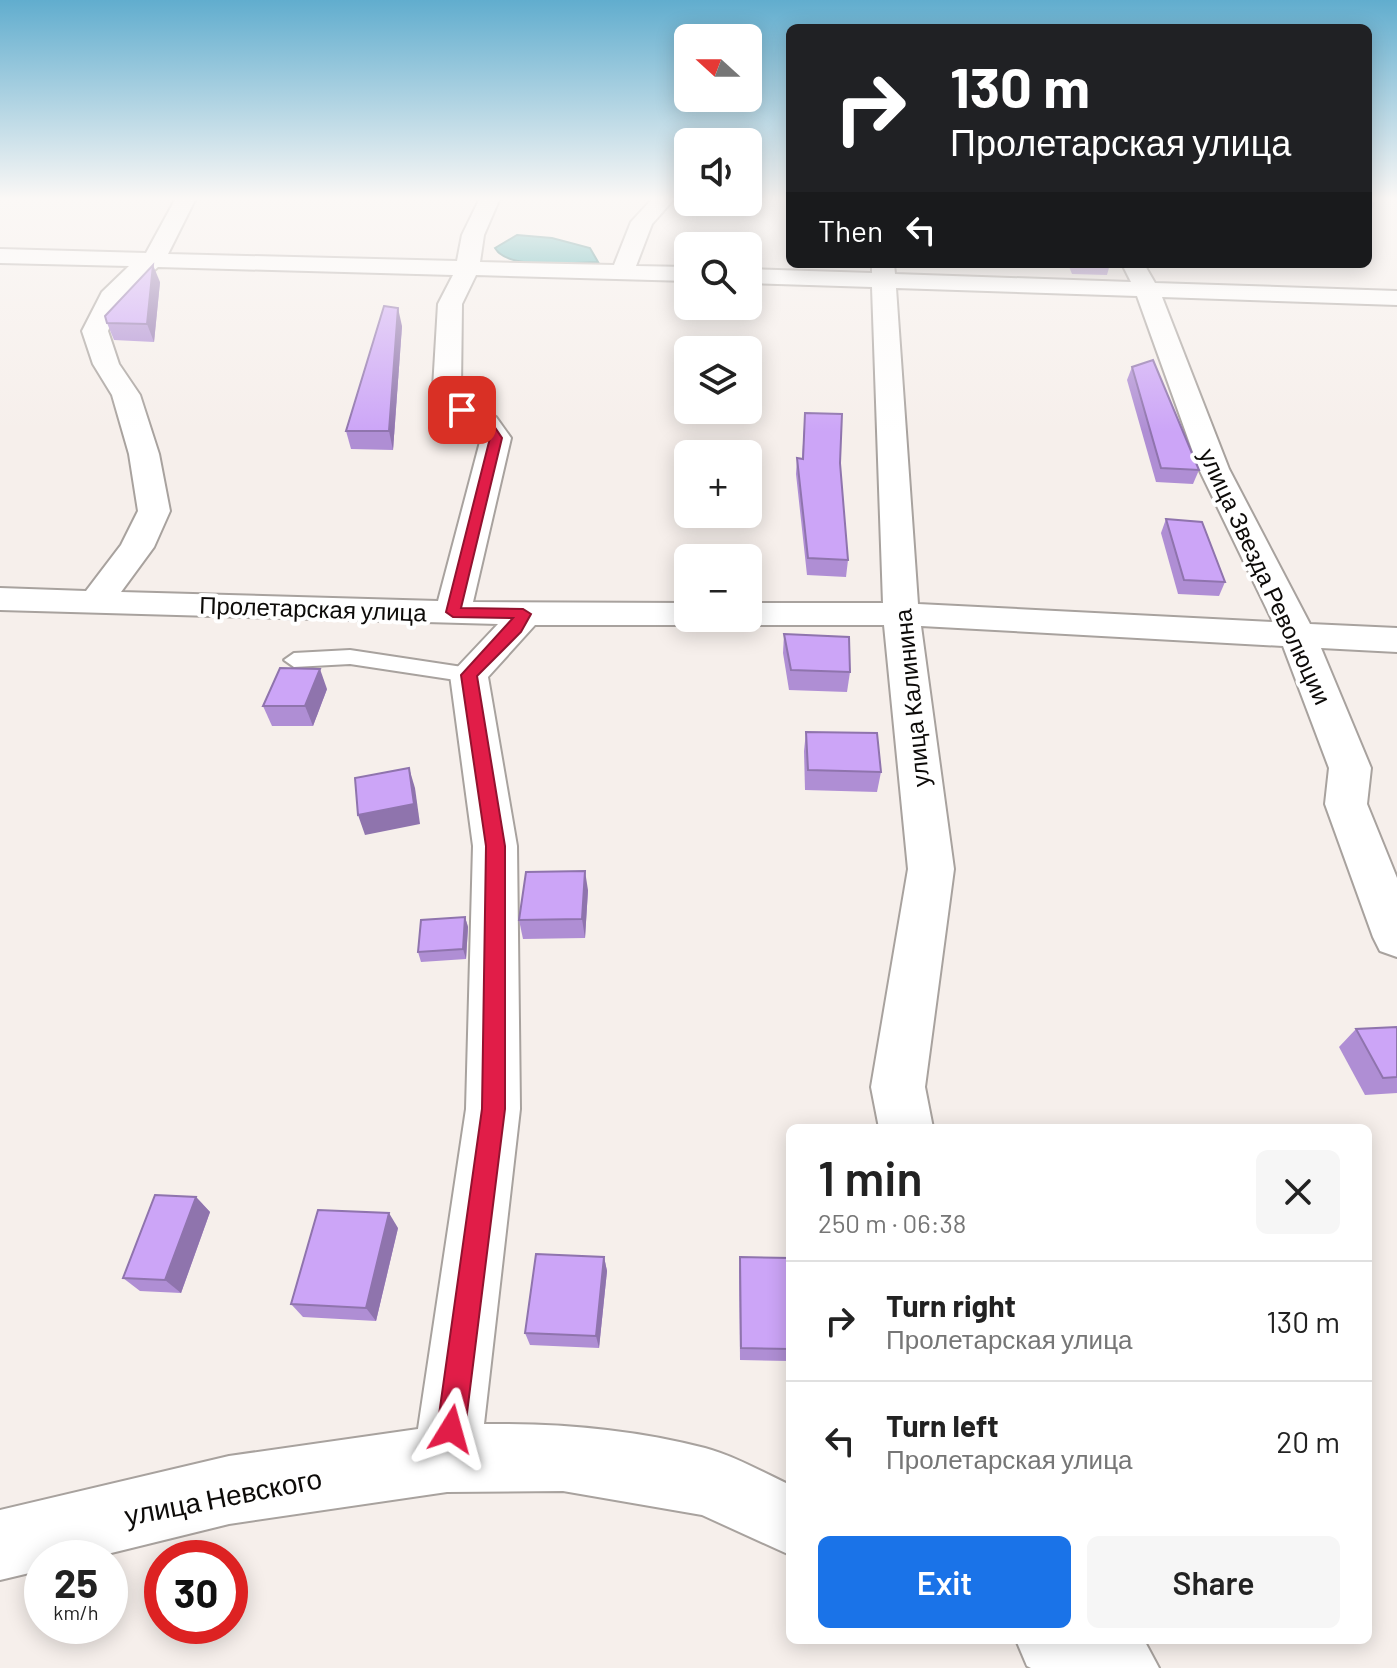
<!DOCTYPE html>
<meta charset="utf-8">
<style>
:root{--surface:#fff;--page:#f6f6f6;--text:#222;--muted:#767676;--line:#e0e0e0;--accent:#1a73e8}
body{margin:0;font-family:Barlow,sans-serif;background:var(--page);color:var(--text);height:100vh;display:flex;flex-direction:column;font-size:30px;white-space:nowrap}
*{box-sizing:border-box;margin:0}
p{font-size:26px;color:var(--muted)}
.icon{flex:none;width:44px;height:44px;fill:none;stroke:currentColor;stroke-width:2;stroke-linecap:round;stroke-linejoin:round}
.map{position:relative;flex:1;overflow:hidden}
.side{position:absolute;left:786px;top:1124px;width:586px;height:520px;display:flex;flex-direction:column;background:var(--surface);border-radius:12px;box-shadow:0 4px 20px #0003}
.side>*{flex:none}
.hud{position:absolute;left:786px;top:24px;width:586px;height:244px;border-radius:12px;box-shadow:0 4px 20px #0003;background:#202124;color:#fff;overflow:hidden}
.needle{width:52px;rotate:291deg}
.tools{position:absolute;left:674px;top:24px;display:grid;gap:16px}
.tools a{display:grid;place-items:center;width:88px;height:88px;border-radius:12px;background:var(--surface);box-shadow:0 4px 20px #0003;font-size:40px}
.speed{position:absolute;left:24px;top:1540px;display:flex;gap:16px;font-size:40px;font-weight:700;text-align:center}
.speed>*{display:grid;place-content:center;width:104px;height:104px;border-radius:50%;background:var(--surface);box-shadow:0 4px 20px #0003;line-height:1}
.speed small{font-size:20px;font-weight:400}
.speed .limit{border:12px solid #d22;background:#fff;color:#111}
.pin{position:absolute;display:grid;place-items:center;width:68px;height:68px;color:#fff;margin:-34px;border-radius:16px;box-shadow:0 4px 12px #0006}
.me{position:absolute;width:88px;margin:-44px;rotate:8deg;stroke-linejoin:round;filter:drop-shadow(0 0 6px #0008)}
.turn{display:flex;align-items:center;gap:28px;height:168px;padding:0 32px;font-size:36px}
.turn .icon{width:104px;height:104px;stroke-width:2.5}
.turn b{display:block;font-size:56px;line-height:68px}
.then{display:flex;align-items:center;height:76px;padding:0 32px;background:#0003;gap:16px;font-size:30px}
.round{display:grid;place-items:center;flex:none;width:84px;height:84px;border-radius:12px;background:var(--page)}
.summary{display:flex;align-items:center;justify-content:space-between;height:136px;padding:0 32px}
h1{font-size:48px;font-weight:600;line-height:60px}
.button{display:flex;gap:16px;margin-top:auto;padding:16px 32px}
.button a{flex:1;height:92px;border-radius:12px;background:var(--accent);color:#fff;font-size:32px;font-weight:600;line-height:92px;text-align:center}
.button a+a{background:var(--page);color:var(--text)}
ul{padding:0;list-style:none}
li{display:flex;align-items:center;gap:24px;height:120px;padding:0 32px;border-top:2px solid var(--line)}
li div{flex:1}
li b{display:block;font-size:30px}
li em{font-style:normal}
.map>svg:first-child{display:block}
.water{fill:#36a3a6;stroke:#2a7577;stroke-width:2}
.lines{fill:none;stroke-linecap:round;stroke-linejoin:round}
.service-casing{stroke:#a8a29e;stroke-width:4}
.minor-casing{stroke:#a8a29e;stroke-width:4}
.service{fill:#fff;fill-rule:evenodd}
.minor{fill:#fff;fill-rule:evenodd}
.wall{fill:#af8ed4}
.shaded-wall{fill:#8f74ad}
.building{fill:#cca5f7;stroke:#8f74ad;stroke-width:2}
.route{fill:#e11d48;stroke:#92132f;stroke-width:2}
.labels{text-anchor:middle;dominant-baseline:central;stroke-width:8;stroke-linejoin:round;paint-order:stroke}
.street-label{font-size:24px;fill:#0d0b09;stroke:#fff}
.near-street-label{font-size:28px;fill:#0d0b09;stroke:#fff}
</style>
<div class="map">
<svg width="1397" height="1668" viewBox="0 0 1397 1668">
<rect width="100%" height="100%" fill="#f6efeb"/>
<!-- water -->
<path class="water" d="M517,235L552,238L590,248L598,262C573,262 508,271 495,248Z"/>
<g class="lines">
<defs>
<polygon id="service" points="350,650 469,668 479,675 469,682 350,664 294,667 284,660 294,653"/>
<g id="minor">
<path d="M176,198H196L168,254L457,261L462,235L480,198H500L484,235L480,262L614,265L631,222L653,198H675L652,224L636,266L688,267V281L476,275L462,304L461,388L472,404L496,417L511,438L473,602L688,603V618H703L688,625H535L488,677L517,846L520,1109L484,1424C558,1423 633,1429 705,1448C734,1456 763,1472 790,1485V1555L702,1515L563,1491L447,1492L229,1524L91,1558H42V1570L0,1580V1510L229,1456L418,1429L466,1109L473,846L450,675L498,624L0,610V588L86,591L121,545L138,511L129,454L112,395L93,364L82,331L102,292L129,266L0,263V249L146,253ZM158,267L453,275L438,304L433,388L452,416L475,429L481,438L438,601L121,592L154,547L170,511L159,454L140,395L119,364L108,331L121,299Z"/>
<path d="M872,264H894L895,274L1131,282L1122,264H1144L1155,283L1397,291V305L1162,297L1229,469L1310,624L1397,628V652L1321,648L1371,768L1367,804L1397,878V957L1380,951L1373,937L1325,804L1329,768L1283,646L921,626L954,869L925,1087L933,1128H879L871,1087L908,869L884,625H748L733,618H748V603H883L872,287L748,283V269L872,273ZM896,288L1137,296L1199,469L1273,622L918,604Z"/>
<polygon points="1016,1640 1144,1640 1159,1668 1031,1668 1027,1666"/>
</g>
</defs>
<!-- service casing -->
<use href="#service" class="service-casing"/>
<!-- minor casing -->
<use href="#minor" class="minor-casing"/>
<!-- service -->
<use href="#service" class="service"/>
<!-- minor -->
<use href="#minor" class="minor"/>
</g>
<!-- wall -->
<g class="wall">
<polygon points="1368,198 1375,203 1370,213 1368,213"/>
<polygon points="1068,264 1110,264 1107,275 1072,274"/>
<polygon points="160,282 154,342 114,340 107,323"/>
<polygon points="402,326 393,450 351,449 346,431"/>
<polygon points="1132,367 1199,470 1193,484 1156,482 1127,380"/>
<polygon points="805,413 840,463 848,560 846,577 807,575 796,474 797,458 802,459"/>
<polygon points="1166,519 1225,582 1219,596 1178,594 1161,533"/>
<polygon points="784,634 850,672 847,692 789,690 783,653"/>
<polygon points="327,689 313,726 272,726 263,706"/>
<polygon points="806,732 881,772 877,792 805,790 804,751"/>
<polygon points="588,890 585,938 523,939 519,920"/>
<polygon points="465,917 468,927 466,959 421,962 418,952"/>
<polygon points="1397,1027 1397,1093 1365,1095 1339,1047 1356,1029"/>
<polygon points="196,1197 210,1212 181,1293 140,1291 123,1278"/>
<polygon points="398,1228 376,1321 303,1317 291,1304"/>
<polygon points="604,1257 607,1271 599,1348 530,1345 525,1333"/>
<polygon points="740,1257 790,1258 790,1361 740,1360 739,1271"/>
</g>
<!-- shaded-wall -->
<g class="shaded-wall">
<polygon points="153,265 160,282 154,342 147,324"/>
<polygon points="398,308 402,326 393,450 389,431"/>
<polygon points="320,669 327,689 313,726 305,706"/>
<polygon points="409,768 415,788 420,824 365,835 358,815"/>
<polygon points="585,871 588,890 585,938 582,919"/>
<polygon points="465,917 468,927 466,959 463,949"/>
<polygon points="196,1197 210,1212 181,1293 165,1280"/>
<polygon points="389,1213 398,1228 376,1321 366,1308"/>
<polygon points="604,1257 607,1271 599,1348 596,1336"/>
</g>
<!-- building -->
<g class="building">
<polygon points="153,265 147,324 107,323 105,316"/>
<polygon points="384,306 398,308 389,431 346,431"/>
<polygon points="1153,360 1199,470 1161,468 1132,367"/>
<polygon points="805,413 842,414 840,463 848,560 808,558 797,458 803,459"/>
<polygon points="1166,519 1202,522 1225,582 1184,580"/>
<polygon points="784,634 849,637 850,672 791,670"/>
<polygon points="280,668 320,669 305,706 263,706"/>
<polygon points="806,732 877,733 881,772 808,770"/>
<polygon points="409,768 414,804 358,815 355,778"/>
<polygon points="585,871 582,919 519,920 526,872"/>
<polygon points="465,917 463,949 418,952 421,920"/>
<polygon points="1397,1027 1397,1077 1383,1078 1356,1029"/>
<polygon points="155,1195 196,1197 165,1280 123,1278"/>
<polygon points="318,1210 389,1213 366,1308 291,1304"/>
<polygon points="536,1254 604,1257 596,1336 525,1333"/>
<polygon points="740,1257 790,1258 790,1349 741,1348"/>
</g>
<!-- sky -->
<linearGradient id="sky" x2="0" y2="1"><stop stop-color="#61adce"/><stop offset="0.46" stop-color="#fbf8f6"/><stop offset="1" stop-color="#fbf8f6" stop-opacity="0"/></linearGradient>
<rect width="1397" height="432" fill="url(#sky)"/>
<!-- route -->
<polygon class="route" points="462,406 490,420 502,438 461,608 523,609 531,614 521,632 477,676 505,846 505,1109 465,1429 461,1438 451,1442 441,1438 437,1429 482,1109 486,846 461,675 513,618 453,617 446,612 490,438 481,425 458,412 458,407"/>
<g class="labels">
<!-- street labels -->
<g class="street-label">
<text transform="translate(1266 576) rotate(65)">улица Звезда Революции</text>
<text transform="translate(313 608) rotate(2)">Пролетарская улица</text>
<text transform="translate(911 698) rotate(-96)">улица Калинина</text>
</g>
<!-- near-street labels -->
<g class="near-street-label">
<text transform="translate(223 1496) rotate(-11)">улица Невского</text>
</g>
</g>
</svg>
<div class="tools">
<a><svg class="needle" viewBox="-14 -14 28 28"><path d="M0-13l5 13h-10z" fill="#e53935"/><path d="M0 13l5-13h-10z" fill="#767676"/></svg></a>
<a><svg class="icon" aria-label="sound" viewBox="0 0 24 24"><path d="M4 9h4l5-4v14l-5-4H4zM17 9q2 3 0 6"/></svg></a>
<a><svg class="icon" aria-label="search" viewBox="0 0 24 24"><circle cx="10" cy="10" r="6"/><path d="M15 15l6 6"/></svg></a>
<a><svg class="icon" aria-label="layers" viewBox="0 0 24 24"><path d="M12 4l9 5-9 5-9-5zM3 14l9 5 9-5"/></svg></a>
<a>+</a>
<a>−</a>
</div>
<div class="speed"><div>25<small>km/h</small></div><div class="limit">30</div></div>
<div class="pin" style="left:462px;top:410px;background:#d93025"><svg class="icon" aria-label="arrive" viewBox="0 0 24 24"><path d="M6 21V4h12l-3 4 3 4H6"/></svg></div>
<svg class="me" style="left:451px;top:1429px" viewBox="-20 -20 40 40"><path d="M0-17L14 15 0 8-14 15z" fill="#e11d48" stroke="#fff" stroke-width="4"/></svg>
<div class="hud">
<div class="turn"><svg class="icon" aria-label="right" viewBox="0 0 24 24"><path d="M7 20v-9h11M14 6l5 5-5 5"/></svg><div><b>130 m</b>Пролетарская улица</div></div>
<div class="then">Then<svg class="icon" aria-label="left" viewBox="0 0 24 24"><path d="M17 20v-9H6M10 6l-5 5 5 5"/></svg></div>
</div>
<section class="side">
<div class="summary"><div><h1>1 min</h1><p>250 m · 06:38</p></div><a class="round"><svg class="icon" aria-label="close" viewBox="0 0 24 24"><path d="M6 6l12 12M18 6L6 18"/></svg></a></div>
<ul>
<li><svg class="icon" aria-label="right" viewBox="0 0 24 24"><path d="M7 20v-9h11M14 6l5 5-5 5"/></svg><div><b>Turn right</b><p>Пролетарская улица</p></div><em>130 m</em></li>
<li><svg class="icon" aria-label="left" viewBox="0 0 24 24"><path d="M17 20v-9H6M10 6l-5 5 5 5"/></svg><div><b>Turn left</b><p>Пролетарская улица</p></div><em>20 m</em></li>
</ul>
<div class="button"><a>Exit</a><a>Share</a></div>
</section>
</div>
